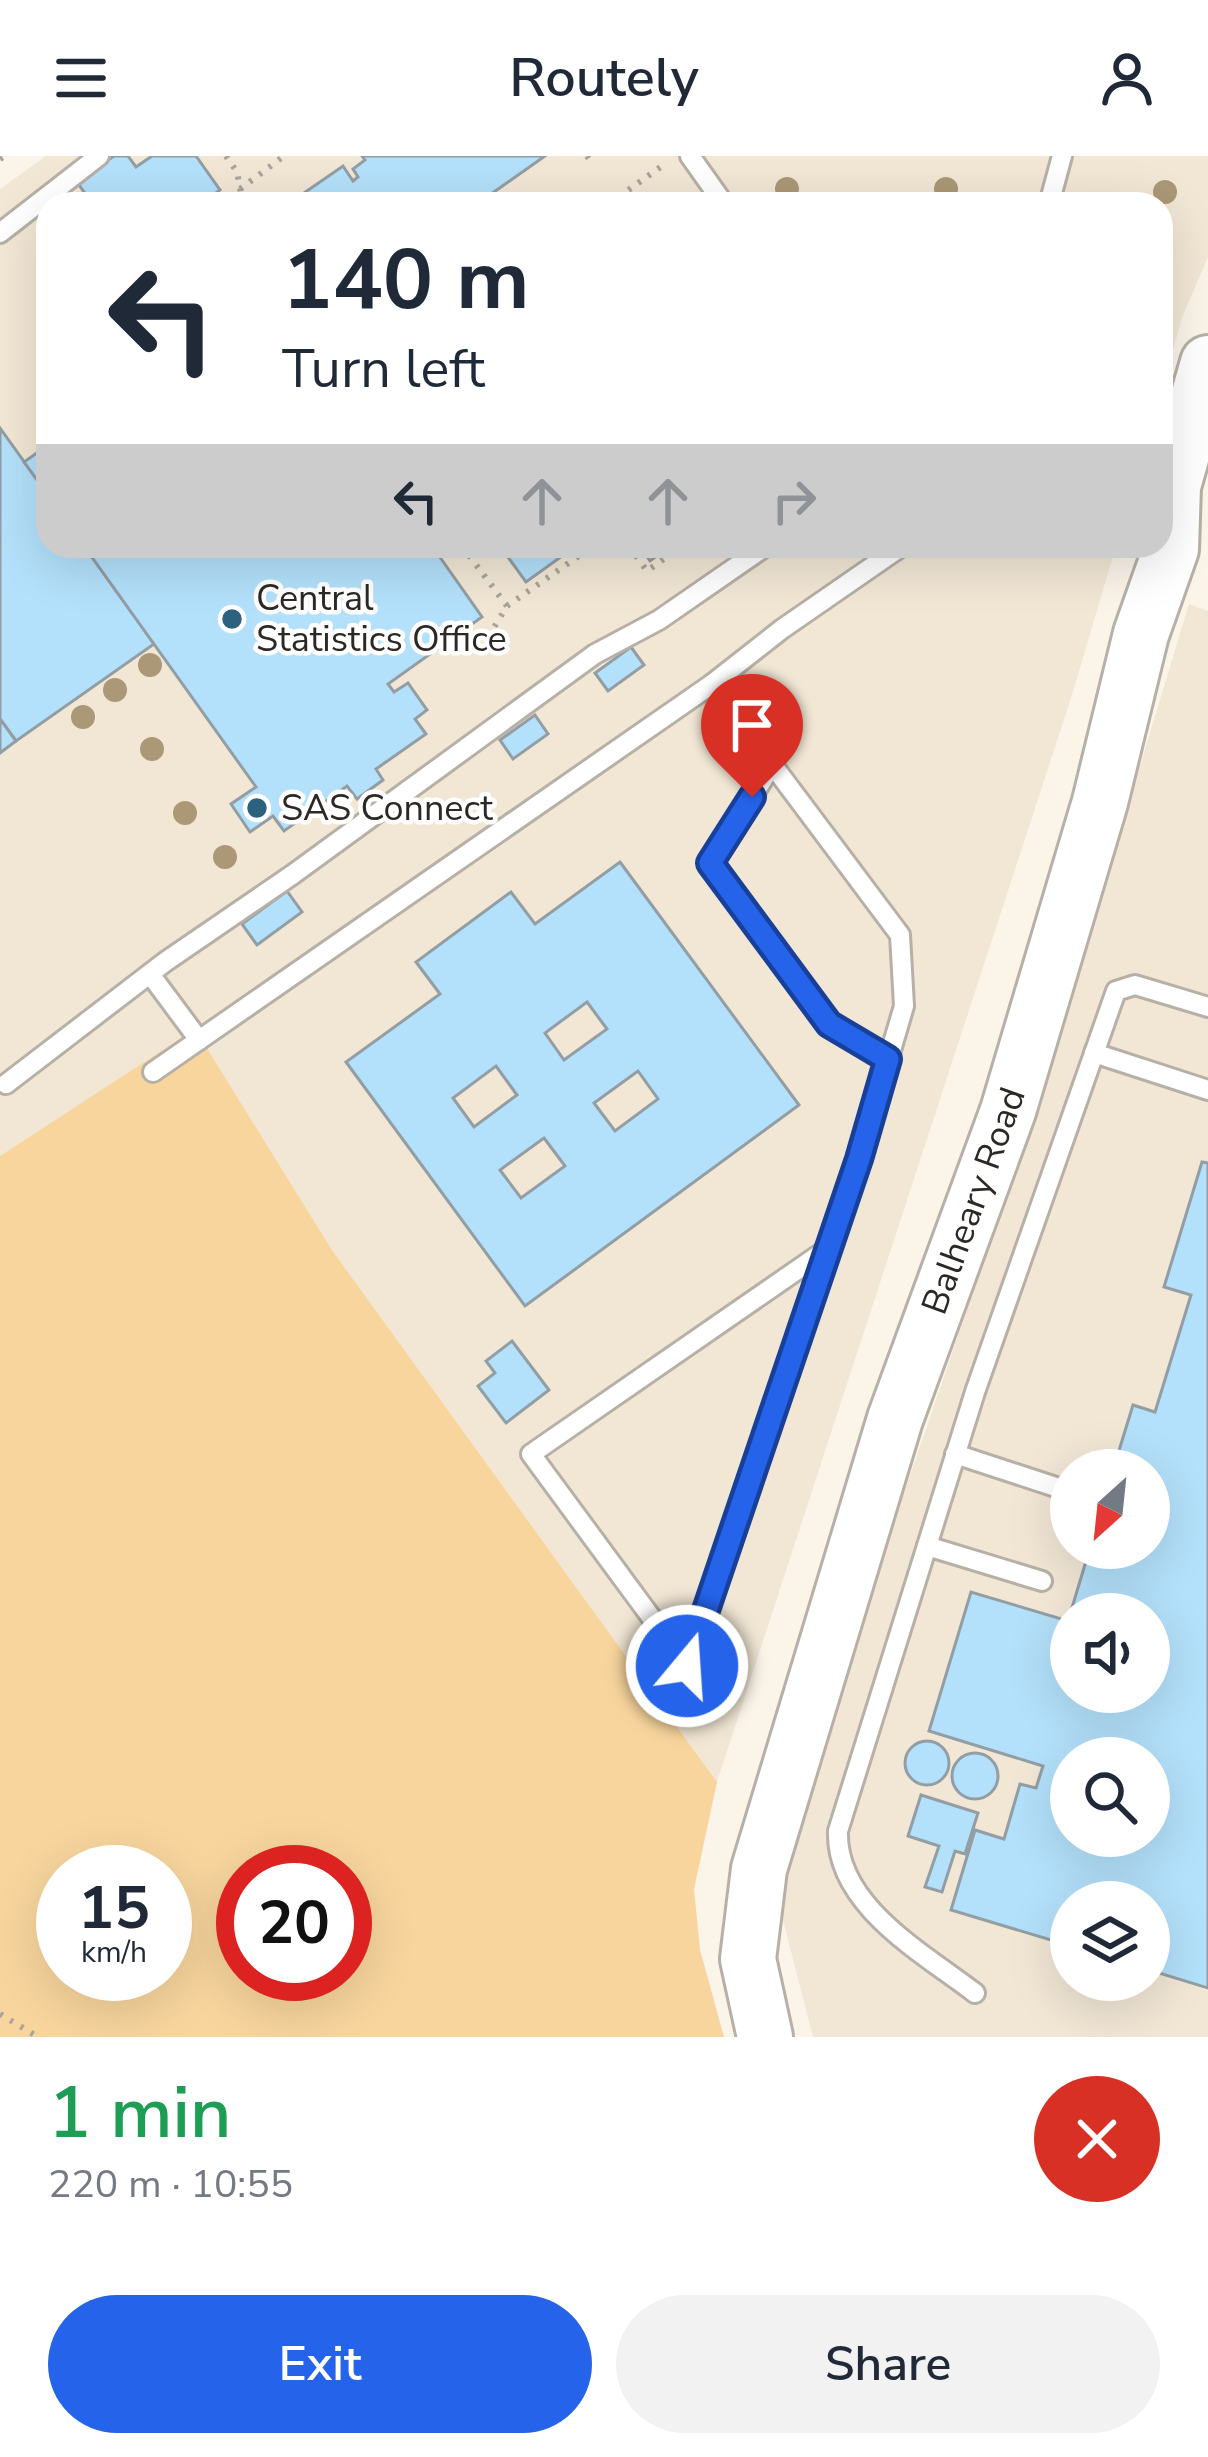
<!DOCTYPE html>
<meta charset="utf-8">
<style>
:root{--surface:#fff;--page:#f2f2f3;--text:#1f2937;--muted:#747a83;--accent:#2563eb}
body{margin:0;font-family:"Nunito Sans",sans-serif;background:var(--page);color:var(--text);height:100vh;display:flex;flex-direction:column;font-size:45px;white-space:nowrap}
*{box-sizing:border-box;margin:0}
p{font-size:39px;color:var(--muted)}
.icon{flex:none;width:66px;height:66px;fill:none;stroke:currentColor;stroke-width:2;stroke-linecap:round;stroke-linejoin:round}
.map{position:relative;height:1881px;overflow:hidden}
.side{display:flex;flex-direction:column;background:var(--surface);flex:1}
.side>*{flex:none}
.top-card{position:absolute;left:36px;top:36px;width:1137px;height:366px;border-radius:36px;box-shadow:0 12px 48px #0002;background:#fff;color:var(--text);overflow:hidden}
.needle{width:78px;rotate:207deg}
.buttons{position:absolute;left:1050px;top:1293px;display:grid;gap:24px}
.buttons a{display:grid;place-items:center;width:120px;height:120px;border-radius:50%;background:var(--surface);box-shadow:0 12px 48px #0002;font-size:60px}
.speed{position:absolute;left:36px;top:1689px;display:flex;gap:24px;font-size:60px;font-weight:700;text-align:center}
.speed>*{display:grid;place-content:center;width:156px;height:156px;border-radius:50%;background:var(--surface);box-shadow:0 12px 48px #0002;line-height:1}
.speed small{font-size:30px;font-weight:400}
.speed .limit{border:18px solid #d22;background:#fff;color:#111}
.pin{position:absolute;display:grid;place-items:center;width:102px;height:102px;color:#fff;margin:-123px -51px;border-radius:50% 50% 50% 0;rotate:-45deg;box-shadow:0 0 12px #0007}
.pin .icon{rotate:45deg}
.me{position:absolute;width:132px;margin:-66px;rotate:18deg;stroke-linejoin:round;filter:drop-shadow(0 0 9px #0008)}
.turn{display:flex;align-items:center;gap:42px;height:252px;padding:0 48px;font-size:54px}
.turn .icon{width:156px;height:156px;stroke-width:2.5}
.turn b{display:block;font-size:84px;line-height:102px}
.lanes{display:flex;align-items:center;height:114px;padding:0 48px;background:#0003;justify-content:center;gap:60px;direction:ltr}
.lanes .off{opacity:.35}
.round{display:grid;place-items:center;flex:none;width:126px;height:126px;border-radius:63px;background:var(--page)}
.head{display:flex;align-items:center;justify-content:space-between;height:204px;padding:0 48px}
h1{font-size:72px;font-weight:600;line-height:90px;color:#1e9e55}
.primary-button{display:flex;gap:24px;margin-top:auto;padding:24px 48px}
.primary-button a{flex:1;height:138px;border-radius:72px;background:var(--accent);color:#fff;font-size:48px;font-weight:600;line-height:138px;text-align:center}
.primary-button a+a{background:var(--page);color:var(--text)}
header{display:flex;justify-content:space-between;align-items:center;height:156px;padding:0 48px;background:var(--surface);font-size:54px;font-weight:600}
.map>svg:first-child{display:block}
.built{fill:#f2e7d5;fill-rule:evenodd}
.green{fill:#f8d59d;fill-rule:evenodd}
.building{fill:#b3e0fa;stroke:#929ea4;stroke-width:3;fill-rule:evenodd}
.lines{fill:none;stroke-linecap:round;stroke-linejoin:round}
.lane-casing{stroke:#b7b0a6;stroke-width:24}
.secondary-casing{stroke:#b7b0a6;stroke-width:60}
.path{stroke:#a9a49b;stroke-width:6;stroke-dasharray:3 9;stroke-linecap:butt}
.lane{stroke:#fff;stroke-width:18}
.secondary{stroke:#fff;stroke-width:54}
.tree{fill:#aa9876}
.route-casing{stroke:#184099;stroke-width:30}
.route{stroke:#2563eb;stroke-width:21}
.poi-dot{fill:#2c627d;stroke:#fff;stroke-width:4.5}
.labels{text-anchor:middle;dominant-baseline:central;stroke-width:9;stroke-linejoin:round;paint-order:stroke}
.poi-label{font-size:36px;fill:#2c2925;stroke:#fff;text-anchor:start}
.street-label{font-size:36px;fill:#2c2925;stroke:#fff}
</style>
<header><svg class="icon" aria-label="menu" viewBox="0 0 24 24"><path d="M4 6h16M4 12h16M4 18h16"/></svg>Routely<svg class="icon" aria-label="person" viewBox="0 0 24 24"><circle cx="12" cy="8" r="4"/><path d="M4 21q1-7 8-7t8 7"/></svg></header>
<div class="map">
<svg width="1208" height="1881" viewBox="0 0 1208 1881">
<rect width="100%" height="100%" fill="#fbf4e9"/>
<!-- built -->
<g class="built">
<polygon points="46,0 1208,0 1208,101 1183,159 1161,235 1161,48 48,48 48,390 1116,390 1072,539 717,1626 332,1094 195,874 0,1000 0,33"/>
<path d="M1189,448L1208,455V1881H813L772,1721L1036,953ZM1071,1314H1149V1392H1071ZM1071,1458H1149V1536H1071ZM1071,1602H1149V1680H1071ZM1071,1746H1149V1824H1071Z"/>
</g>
<!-- green -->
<path class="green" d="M195,873L332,1094L717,1626L694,1733L700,1794L724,1881H0V1000ZM63,1716H165V1818H63ZM243,1716H345V1818H243Z"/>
<!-- building -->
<g class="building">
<polygon points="114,0 128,0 136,11 152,0 196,0 220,34 208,43 211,48 88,48 91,46 77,26"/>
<polygon points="362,0 545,0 477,48 288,48 343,10 353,25 358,21 353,13 365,4"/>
<polygon points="0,272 48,339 48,390 84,390 154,488 16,585 0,563"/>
<polygon points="48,289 48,339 24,306"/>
<polygon points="84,390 432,390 482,461 388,528 394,536 408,527 427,554 415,563 426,578 376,613 383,624 357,643 347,630 284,675 273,660 250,676 231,648 256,631"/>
<polygon points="500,390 576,390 526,426"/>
<polygon points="640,390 671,390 650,405"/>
<polygon points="631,491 644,509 608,535 595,517"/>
<polygon points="535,559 548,578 513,603 500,584"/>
<polygon points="0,563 16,585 0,597"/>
<path d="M620,706L799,949L525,1150L346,906L440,838L416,806L511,736L535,768ZM587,846L607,873L564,904L545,877ZM496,910L517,939L474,971L453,942ZM638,915L658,943L615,975L594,947ZM544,982L565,1010L521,1042L500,1014Z"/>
<polygon points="287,735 302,756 257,789 242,768"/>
<path d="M1202,1006L1208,1007V1832L1149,1814V1746H1071V1790L951,1754L975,1674L1004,1683L1020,1628L1036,1632L1043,1610L929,1575L971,1436L1068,1465L1090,1392H1149V1314H1113L1133,1249L1155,1256L1191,1139L1164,1131ZM1071,1458H1149V1536H1071ZM1071,1602H1149V1680H1071Z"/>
<polygon points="512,1185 549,1234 506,1267 478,1230 495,1217 486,1205"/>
<circle cx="927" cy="1607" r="22"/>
<circle cx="975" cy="1620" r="23"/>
<polygon points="921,1639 978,1657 965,1698 955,1695 942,1736 925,1731 939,1690 908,1680"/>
</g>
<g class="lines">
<defs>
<g id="lane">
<polyline points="690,0 724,48"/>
<polyline points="1049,48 1062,0"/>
<polyline points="0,77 99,0"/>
<polyline points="712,528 900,779 904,850 859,1003 826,1094 531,1298 687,1510 826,1094"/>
<polyline points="772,609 710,707 829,868 888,903"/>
<polyline points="150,818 199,884"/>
<polyline points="1094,897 1208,934"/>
<polyline points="153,916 712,528 782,473 902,390"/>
<polyline points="6,928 165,806 292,719 595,498 659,464 766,390"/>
<polyline points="955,1298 1068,1335"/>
<polyline points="927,1390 1042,1425"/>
<path d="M975,1837C923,1797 835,1749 838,1675L975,1236L1116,835L1135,829L1208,851"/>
</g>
<polyline id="secondary" points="765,1881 748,1803 759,1713 895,1263 1008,955 1100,646 1141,478 1171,393 1173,330 1208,207"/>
</defs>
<!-- lane casing -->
<use href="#lane" class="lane-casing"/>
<!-- secondary casing -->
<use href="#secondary" class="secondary-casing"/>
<!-- path -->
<g class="path">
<polyline points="226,0 237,16 243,48"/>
<polyline points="587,0 593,9"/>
<polyline points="0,3 5,0"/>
<polyline points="240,33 284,0"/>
<polyline points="609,48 666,7"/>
<polyline points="462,390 507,450 490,478"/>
<polyline points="629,390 647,415 682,390"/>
<polyline points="507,450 593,390"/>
<polyline points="0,1858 38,1881"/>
</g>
<!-- lane -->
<use href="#lane" class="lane"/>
<!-- secondary -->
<use href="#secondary" class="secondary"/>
</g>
<!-- trees -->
<g class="tree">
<circle cx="787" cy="33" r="12"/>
<circle cx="946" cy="33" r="12"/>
<circle cx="1165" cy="36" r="12"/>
<circle cx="150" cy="509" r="12"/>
<circle cx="115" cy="534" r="12"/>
<circle cx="83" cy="561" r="12"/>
<circle cx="152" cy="593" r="12"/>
<circle cx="185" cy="657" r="12"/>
<circle cx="225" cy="701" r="12"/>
</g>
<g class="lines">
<defs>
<polyline id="route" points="687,1510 859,1003 888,903 829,868 710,707 752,641"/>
</defs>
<!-- route casing -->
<use href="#route" class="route-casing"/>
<!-- route -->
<use href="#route" class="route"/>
</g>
<!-- markers -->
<g class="poi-dot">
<circle cx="232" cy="463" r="12"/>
<circle cx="257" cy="652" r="12"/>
</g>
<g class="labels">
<!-- poi labels -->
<g class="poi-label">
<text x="256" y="442">Central<tspan x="256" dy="41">Statistics Office</tspan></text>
<text x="281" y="652">SAS Connect</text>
</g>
<!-- street labels -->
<g class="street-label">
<text transform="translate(974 1045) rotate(-70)">Balheary Road</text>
</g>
</g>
</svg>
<div class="buttons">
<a><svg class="needle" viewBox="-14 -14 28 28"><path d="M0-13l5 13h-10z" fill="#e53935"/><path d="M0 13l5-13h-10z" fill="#747a83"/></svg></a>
<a><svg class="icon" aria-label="sound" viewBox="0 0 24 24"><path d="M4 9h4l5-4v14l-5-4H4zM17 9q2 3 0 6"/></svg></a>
<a><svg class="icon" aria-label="search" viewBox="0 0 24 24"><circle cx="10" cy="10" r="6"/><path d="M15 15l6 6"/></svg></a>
<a><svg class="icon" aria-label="layers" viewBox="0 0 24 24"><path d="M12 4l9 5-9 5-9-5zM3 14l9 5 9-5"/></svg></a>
</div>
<div class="speed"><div>15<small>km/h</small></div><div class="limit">20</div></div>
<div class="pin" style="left:752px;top:641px;background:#d93025"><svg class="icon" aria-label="arrive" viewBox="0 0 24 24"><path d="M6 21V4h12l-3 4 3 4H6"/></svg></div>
<svg class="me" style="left:687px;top:1510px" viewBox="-20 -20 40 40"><circle r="17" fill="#2563eb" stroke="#fff" stroke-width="3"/><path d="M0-11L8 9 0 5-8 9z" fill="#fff"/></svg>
<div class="top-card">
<div class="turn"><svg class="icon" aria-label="left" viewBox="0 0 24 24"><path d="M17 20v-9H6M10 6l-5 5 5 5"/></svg><div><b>140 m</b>Turn left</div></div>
<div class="lanes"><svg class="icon" aria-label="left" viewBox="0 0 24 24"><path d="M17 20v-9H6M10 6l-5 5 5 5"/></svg><svg class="icon off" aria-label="ahead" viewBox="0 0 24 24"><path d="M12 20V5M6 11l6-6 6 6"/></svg><svg class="icon off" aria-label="ahead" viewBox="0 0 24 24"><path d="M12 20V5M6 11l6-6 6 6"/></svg><svg class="icon off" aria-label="right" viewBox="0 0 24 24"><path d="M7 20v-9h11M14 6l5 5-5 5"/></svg></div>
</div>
</div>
<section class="side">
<div class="head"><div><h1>1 min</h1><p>220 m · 10:55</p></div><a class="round" style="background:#d93025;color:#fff"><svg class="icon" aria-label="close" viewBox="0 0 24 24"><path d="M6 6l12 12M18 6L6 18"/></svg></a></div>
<div class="primary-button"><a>Exit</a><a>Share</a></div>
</section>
